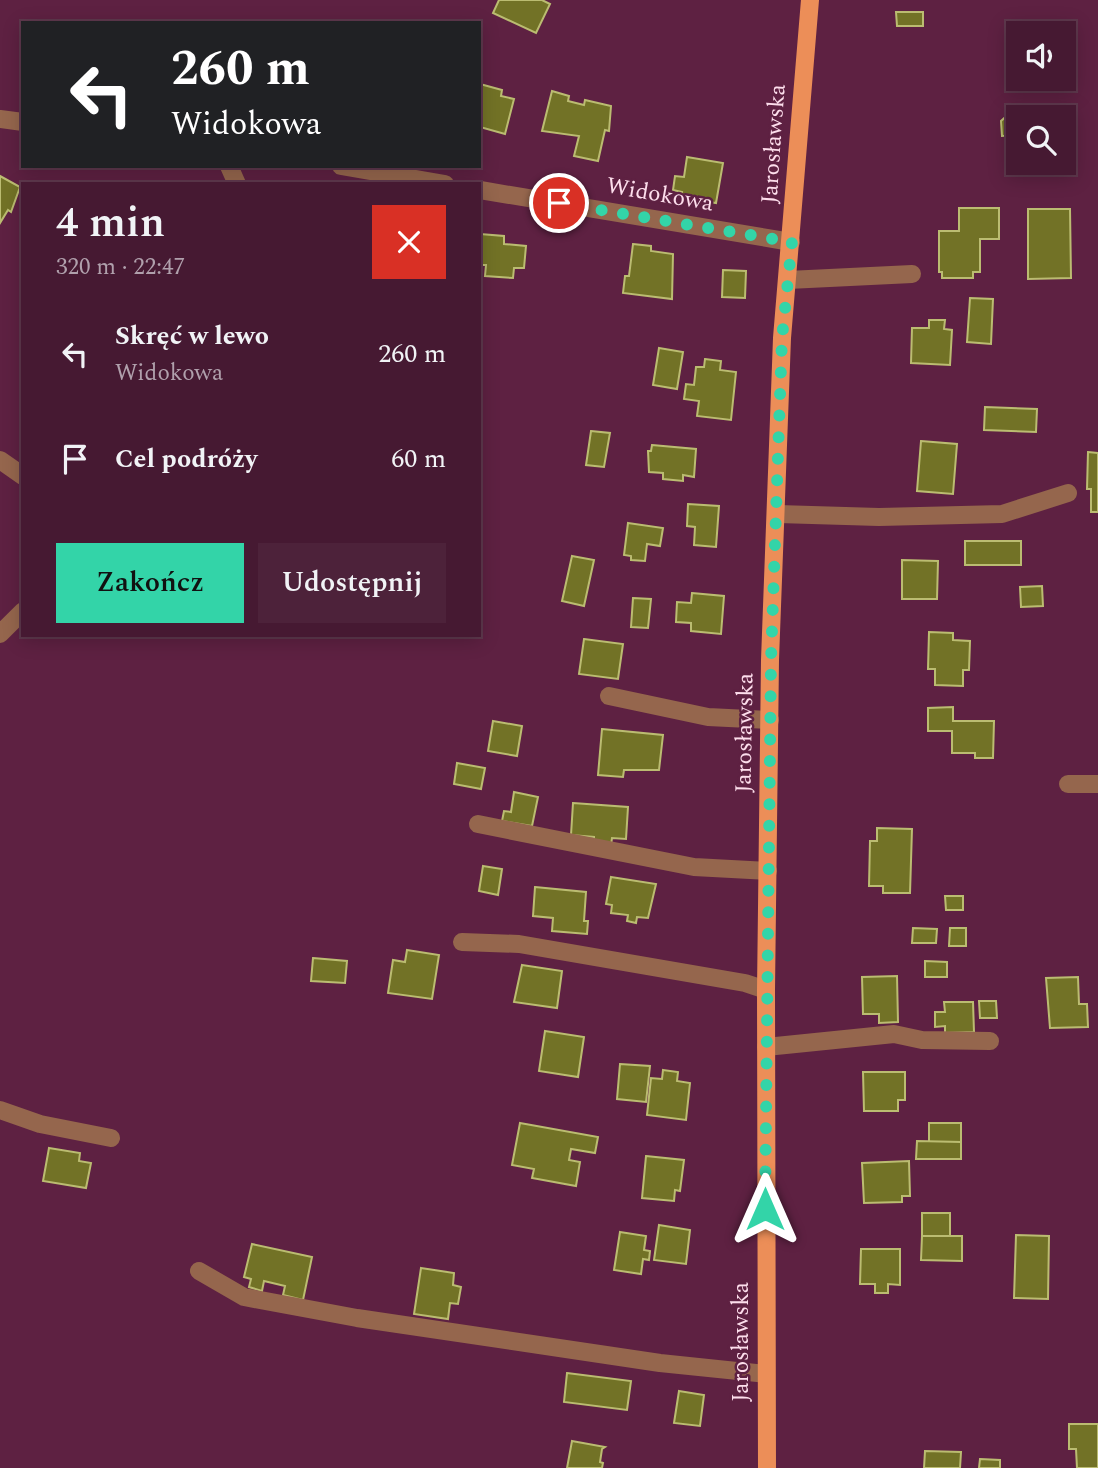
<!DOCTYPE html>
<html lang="pl">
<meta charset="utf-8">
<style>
:root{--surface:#461932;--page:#4d223a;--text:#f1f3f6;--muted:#b0a0ac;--line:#5e384d;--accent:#33d4a8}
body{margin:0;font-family:Spectral,serif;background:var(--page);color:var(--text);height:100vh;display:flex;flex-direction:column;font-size:26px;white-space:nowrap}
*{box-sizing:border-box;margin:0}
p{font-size:23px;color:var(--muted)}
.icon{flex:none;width:38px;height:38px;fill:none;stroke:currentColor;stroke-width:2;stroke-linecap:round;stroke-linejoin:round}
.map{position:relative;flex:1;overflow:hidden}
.drawer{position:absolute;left:21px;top:182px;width:460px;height:455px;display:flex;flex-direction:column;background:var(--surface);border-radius:0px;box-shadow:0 4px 18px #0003,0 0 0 2px var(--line)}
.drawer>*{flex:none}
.top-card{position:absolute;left:21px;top:21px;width:460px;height:147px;border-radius:0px;box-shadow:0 4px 18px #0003,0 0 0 2px var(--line);background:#202124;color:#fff;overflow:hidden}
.buttons{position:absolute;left:1006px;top:21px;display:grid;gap:14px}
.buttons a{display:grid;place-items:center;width:70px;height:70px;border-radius:0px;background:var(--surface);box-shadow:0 4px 18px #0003,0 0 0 2px var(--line);font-size:35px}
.pin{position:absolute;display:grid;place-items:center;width:60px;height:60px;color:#fff;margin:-30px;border:4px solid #fff;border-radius:50%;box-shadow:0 2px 7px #0007}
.me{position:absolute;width:77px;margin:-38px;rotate:0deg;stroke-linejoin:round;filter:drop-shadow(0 0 5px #0008)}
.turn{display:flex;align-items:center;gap:24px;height:147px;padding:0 35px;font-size:32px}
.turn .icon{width:91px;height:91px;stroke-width:2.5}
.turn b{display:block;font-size:49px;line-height:60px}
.round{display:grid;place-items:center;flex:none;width:74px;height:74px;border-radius:0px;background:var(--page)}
.headline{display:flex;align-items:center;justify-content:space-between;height:119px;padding:0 35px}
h1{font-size:42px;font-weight:600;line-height:52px}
.cta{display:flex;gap:14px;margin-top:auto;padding:14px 35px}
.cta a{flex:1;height:80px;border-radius:0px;background:var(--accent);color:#111;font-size:28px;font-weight:600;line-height:80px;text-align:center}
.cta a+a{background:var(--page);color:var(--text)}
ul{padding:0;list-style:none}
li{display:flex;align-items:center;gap:21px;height:105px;padding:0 35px}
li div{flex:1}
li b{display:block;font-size:26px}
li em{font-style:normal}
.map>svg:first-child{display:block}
.building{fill:#727226;stroke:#bbbc71;stroke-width:2}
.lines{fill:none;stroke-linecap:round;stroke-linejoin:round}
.minor{stroke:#95664d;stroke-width:18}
.major{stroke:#ec8e58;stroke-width:18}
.route{stroke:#33d4a8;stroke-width:12;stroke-dasharray:0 21.6}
.labels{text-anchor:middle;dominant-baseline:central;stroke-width:5;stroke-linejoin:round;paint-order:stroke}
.street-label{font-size:23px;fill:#fddeec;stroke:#5e2142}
</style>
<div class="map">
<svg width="1098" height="1468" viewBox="0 0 1098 1468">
<rect width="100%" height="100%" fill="#5e2142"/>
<!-- building -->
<g class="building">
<polygon points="499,0 542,0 550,4 536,33 493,13"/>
<polygon points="896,12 923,12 923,26 897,26"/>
<polygon points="480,84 502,90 501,96 514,99 505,134 480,127"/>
<polygon points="552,91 569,96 568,101 584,105 585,100 611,106 609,131 605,130 598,161 574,156 579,136 542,131"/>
<polygon points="1010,113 1022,117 1018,117 1018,135 1002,136 1001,121"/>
<polygon points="687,157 723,163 716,203 681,197 682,192 673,190 675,176 684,177"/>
<polygon points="0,176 20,187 11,212 8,210 0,223"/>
<polygon points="959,208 999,208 999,239 980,239 980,272 973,272 973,278 942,278 942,272 939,272 939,231 959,231"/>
<polygon points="1028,209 1070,209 1071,278 1028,279"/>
<polygon points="480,234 504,236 504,244 526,246 524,268 514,268 513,278 485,276 486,265 480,265"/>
<polygon points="633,244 651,246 651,251 673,254 672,299 623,293 625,276 629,276"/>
<polygon points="723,270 746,271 745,298 722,297"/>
<polygon points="970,298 993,299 991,344 967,342"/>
<polygon points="929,320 945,320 944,329 952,330 950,365 911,363 912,328 929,328"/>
<polygon points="659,348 683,352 677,389 653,385"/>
<polygon points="705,359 721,361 720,370 736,372 731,420 697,416 699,401 684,399 686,384 694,385 696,367 704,367"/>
<polygon points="985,407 1037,409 1036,432 984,430"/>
<polygon points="591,431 610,433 604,467 586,465"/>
<polygon points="921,441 957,444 953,494 917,491"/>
<polygon points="652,445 696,449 694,477 683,475 683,481 663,479 663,473 649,472 648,451 651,451"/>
<polygon points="1088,452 1098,453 1098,512 1091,512 1091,489 1087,489"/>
<polygon points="688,504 719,506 716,547 694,545 695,527 687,526"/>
<polygon points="628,523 663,528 660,546 647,544 645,561 631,560 631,556 624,555"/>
<rect x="965" y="541" width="56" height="24"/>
<polygon points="572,556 594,560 584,606 562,601"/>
<polygon points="902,560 938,561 937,599 902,599"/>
<polygon points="1042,586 1043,606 1021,607 1020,587"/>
<polygon points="692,593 724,596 721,634 691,631 691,623 676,622 677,602 691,603"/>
<polygon points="633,598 651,599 648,628 631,627"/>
<polygon points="929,632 953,633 953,640 970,641 969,670 963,670 963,686 935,685 935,669 928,669"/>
<polygon points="584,639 623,644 618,679 579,674"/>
<polygon points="953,707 953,721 994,721 993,758 975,758 975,753 952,753 952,731 928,731 928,708"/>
<polygon points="493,721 522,726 517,756 488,751"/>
<polygon points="602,729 663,735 659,770 624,770 623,777 598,775"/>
<polygon points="457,763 485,768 481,789 454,784"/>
<polygon points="514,792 538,797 532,826 502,821 504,811 511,812"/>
<polygon points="573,803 628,807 626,839 612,838 611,845 594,844 594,837 571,835"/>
<polygon points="877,828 912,829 910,893 883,893 883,886 869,886 870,841 877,841"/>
<polygon points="483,866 502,869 498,895 479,891"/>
<polygon points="611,877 656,884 648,918 637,917 636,923 627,921 628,915 611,913 612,905 606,904"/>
<polygon points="535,887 586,892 584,921 588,921 587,934 552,931 553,918 533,916"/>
<polygon points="945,896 963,896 963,910 946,910"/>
<polygon points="913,928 937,929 936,943 912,943"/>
<polygon points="950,928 966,928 966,946 949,946"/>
<polygon points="407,950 439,955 432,999 388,993 393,960 405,962"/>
<polygon points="313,958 347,961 345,983 311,981"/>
<polygon points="925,961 947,962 947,977 925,977"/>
<polygon points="522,965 562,971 557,1008 514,1002"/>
<polygon points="897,976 898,1022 879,1023 879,1014 863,1014 862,977"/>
<polygon points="1078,977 1079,1004 1087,1004 1088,1027 1050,1028 1046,978"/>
<polygon points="979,1001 996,1001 997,1018 980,1018"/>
<polygon points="944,1002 973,1002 974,1032 945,1033 945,1026 935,1027 935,1012 945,1012"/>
<polygon points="545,1031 584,1037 578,1077 539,1071"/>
<polygon points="620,1064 650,1066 646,1102 617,1099"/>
<polygon points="663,1070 678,1072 677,1081 690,1083 686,1120 647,1115 651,1078 662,1079"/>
<polygon points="863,1072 905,1072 905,1100 898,1100 898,1111 864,1111"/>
<polygon points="520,1123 598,1137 595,1153 571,1149 569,1160 580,1162 576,1186 532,1178 534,1169 512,1165"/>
<rect x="929" y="1123" width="32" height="19"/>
<polygon points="917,1141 961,1142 961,1159 916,1159"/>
<polygon points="49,1148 80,1153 79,1161 91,1163 86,1188 43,1181"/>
<polygon points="646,1156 684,1160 680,1191 675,1190 674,1201 642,1198"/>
<polygon points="909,1161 910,1196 902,1196 902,1202 864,1203 862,1163"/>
<rect x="922" y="1213" width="28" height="23"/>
<polygon points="659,1225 690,1230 686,1264 654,1260"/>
<polygon points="620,1232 646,1236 644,1250 650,1251 649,1260 643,1259 641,1274 614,1270"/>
<polygon points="1016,1235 1049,1236 1048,1299 1014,1298"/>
<polygon points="922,1236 962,1236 962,1261 921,1260"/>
<polygon points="252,1244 312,1257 303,1300 283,1295 285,1286 264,1281 262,1291 249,1287 251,1279 244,1277"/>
<polygon points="861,1249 900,1249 900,1285 888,1284 888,1293 875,1293 875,1284 860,1284"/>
<polygon points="421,1268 454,1273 453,1285 461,1287 458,1304 450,1303 448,1319 414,1314"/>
<polygon points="567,1373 631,1381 627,1410 564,1402"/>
<polygon points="679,1391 704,1395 700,1426 674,1423"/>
<polygon points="1069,1424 1098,1424 1098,1468 1077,1468 1076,1449 1069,1449"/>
<polygon points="572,1441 605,1447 602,1449 600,1462 603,1463 602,1468 567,1468"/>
<polygon points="925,1451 961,1452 960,1468 924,1468"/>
<polygon points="980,1459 1000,1460 1000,1468 979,1468"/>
</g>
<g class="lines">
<!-- minor -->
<g class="minor">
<polyline points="0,119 23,122"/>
<polyline points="229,166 237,184"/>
<polyline points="341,166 445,184"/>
<polyline points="480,190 791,242"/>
<polyline points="788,280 912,274"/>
<polyline points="0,460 23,476"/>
<polyline points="778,514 879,517 1002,514 1068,493"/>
<polyline points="0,634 23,611"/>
<polyline points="609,696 708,717 770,720"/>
<polyline points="1068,784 1098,784"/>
<polyline points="478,824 694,867 768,871"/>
<polyline points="462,942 519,944 745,983 766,990"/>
<polyline points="766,1047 894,1034 922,1040 990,1041"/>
<polyline points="0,1110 40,1124 111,1138"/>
<polyline points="199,1271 244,1297 357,1318 660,1363 766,1374"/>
</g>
<!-- major -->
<polyline class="major" points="767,1468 766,990 770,660 782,338 810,0"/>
</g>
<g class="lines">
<!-- route -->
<polyline class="route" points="559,203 792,242 782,338 771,660 765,1209"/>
</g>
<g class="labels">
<!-- street labels -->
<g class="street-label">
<text transform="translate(774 144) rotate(-86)">Jarosławska</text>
<text transform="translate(660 195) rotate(10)">Widokowa</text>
<text transform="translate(745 733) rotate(-89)">Jarosławska</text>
<text transform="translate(741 1342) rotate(-90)">Jarosławska</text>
</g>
</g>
</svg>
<div class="buttons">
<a><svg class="icon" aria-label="sound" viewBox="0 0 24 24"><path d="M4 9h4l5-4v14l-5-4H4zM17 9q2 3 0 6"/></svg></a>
<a><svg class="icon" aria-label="search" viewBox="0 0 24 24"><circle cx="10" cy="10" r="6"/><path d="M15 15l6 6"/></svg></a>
</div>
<div class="pin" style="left:559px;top:203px;background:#d93025"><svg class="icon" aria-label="arrive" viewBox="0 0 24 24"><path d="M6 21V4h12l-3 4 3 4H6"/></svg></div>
<svg class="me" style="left:765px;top:1209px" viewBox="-20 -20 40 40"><path d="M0-17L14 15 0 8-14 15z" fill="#33d4a8" stroke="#fff" stroke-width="4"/></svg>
<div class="top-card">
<div class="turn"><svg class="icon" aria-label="left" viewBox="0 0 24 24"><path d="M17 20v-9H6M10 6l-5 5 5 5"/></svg><div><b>260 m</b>Widokowa</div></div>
</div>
<section class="drawer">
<div class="headline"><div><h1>4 min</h1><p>320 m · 22:47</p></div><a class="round" style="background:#d93025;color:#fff"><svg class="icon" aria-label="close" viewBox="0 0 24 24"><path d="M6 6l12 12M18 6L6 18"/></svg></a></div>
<ul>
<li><svg class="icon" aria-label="left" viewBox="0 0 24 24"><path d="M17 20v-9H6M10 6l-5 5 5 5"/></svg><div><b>Skręć w lewo</b><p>Widokowa</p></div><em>260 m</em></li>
<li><svg class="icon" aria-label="arrive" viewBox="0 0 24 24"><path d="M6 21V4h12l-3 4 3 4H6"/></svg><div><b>Cel podróży</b></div><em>60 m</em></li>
</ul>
<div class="cta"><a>Zakończ</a><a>Udostępnij</a></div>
</section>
</div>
